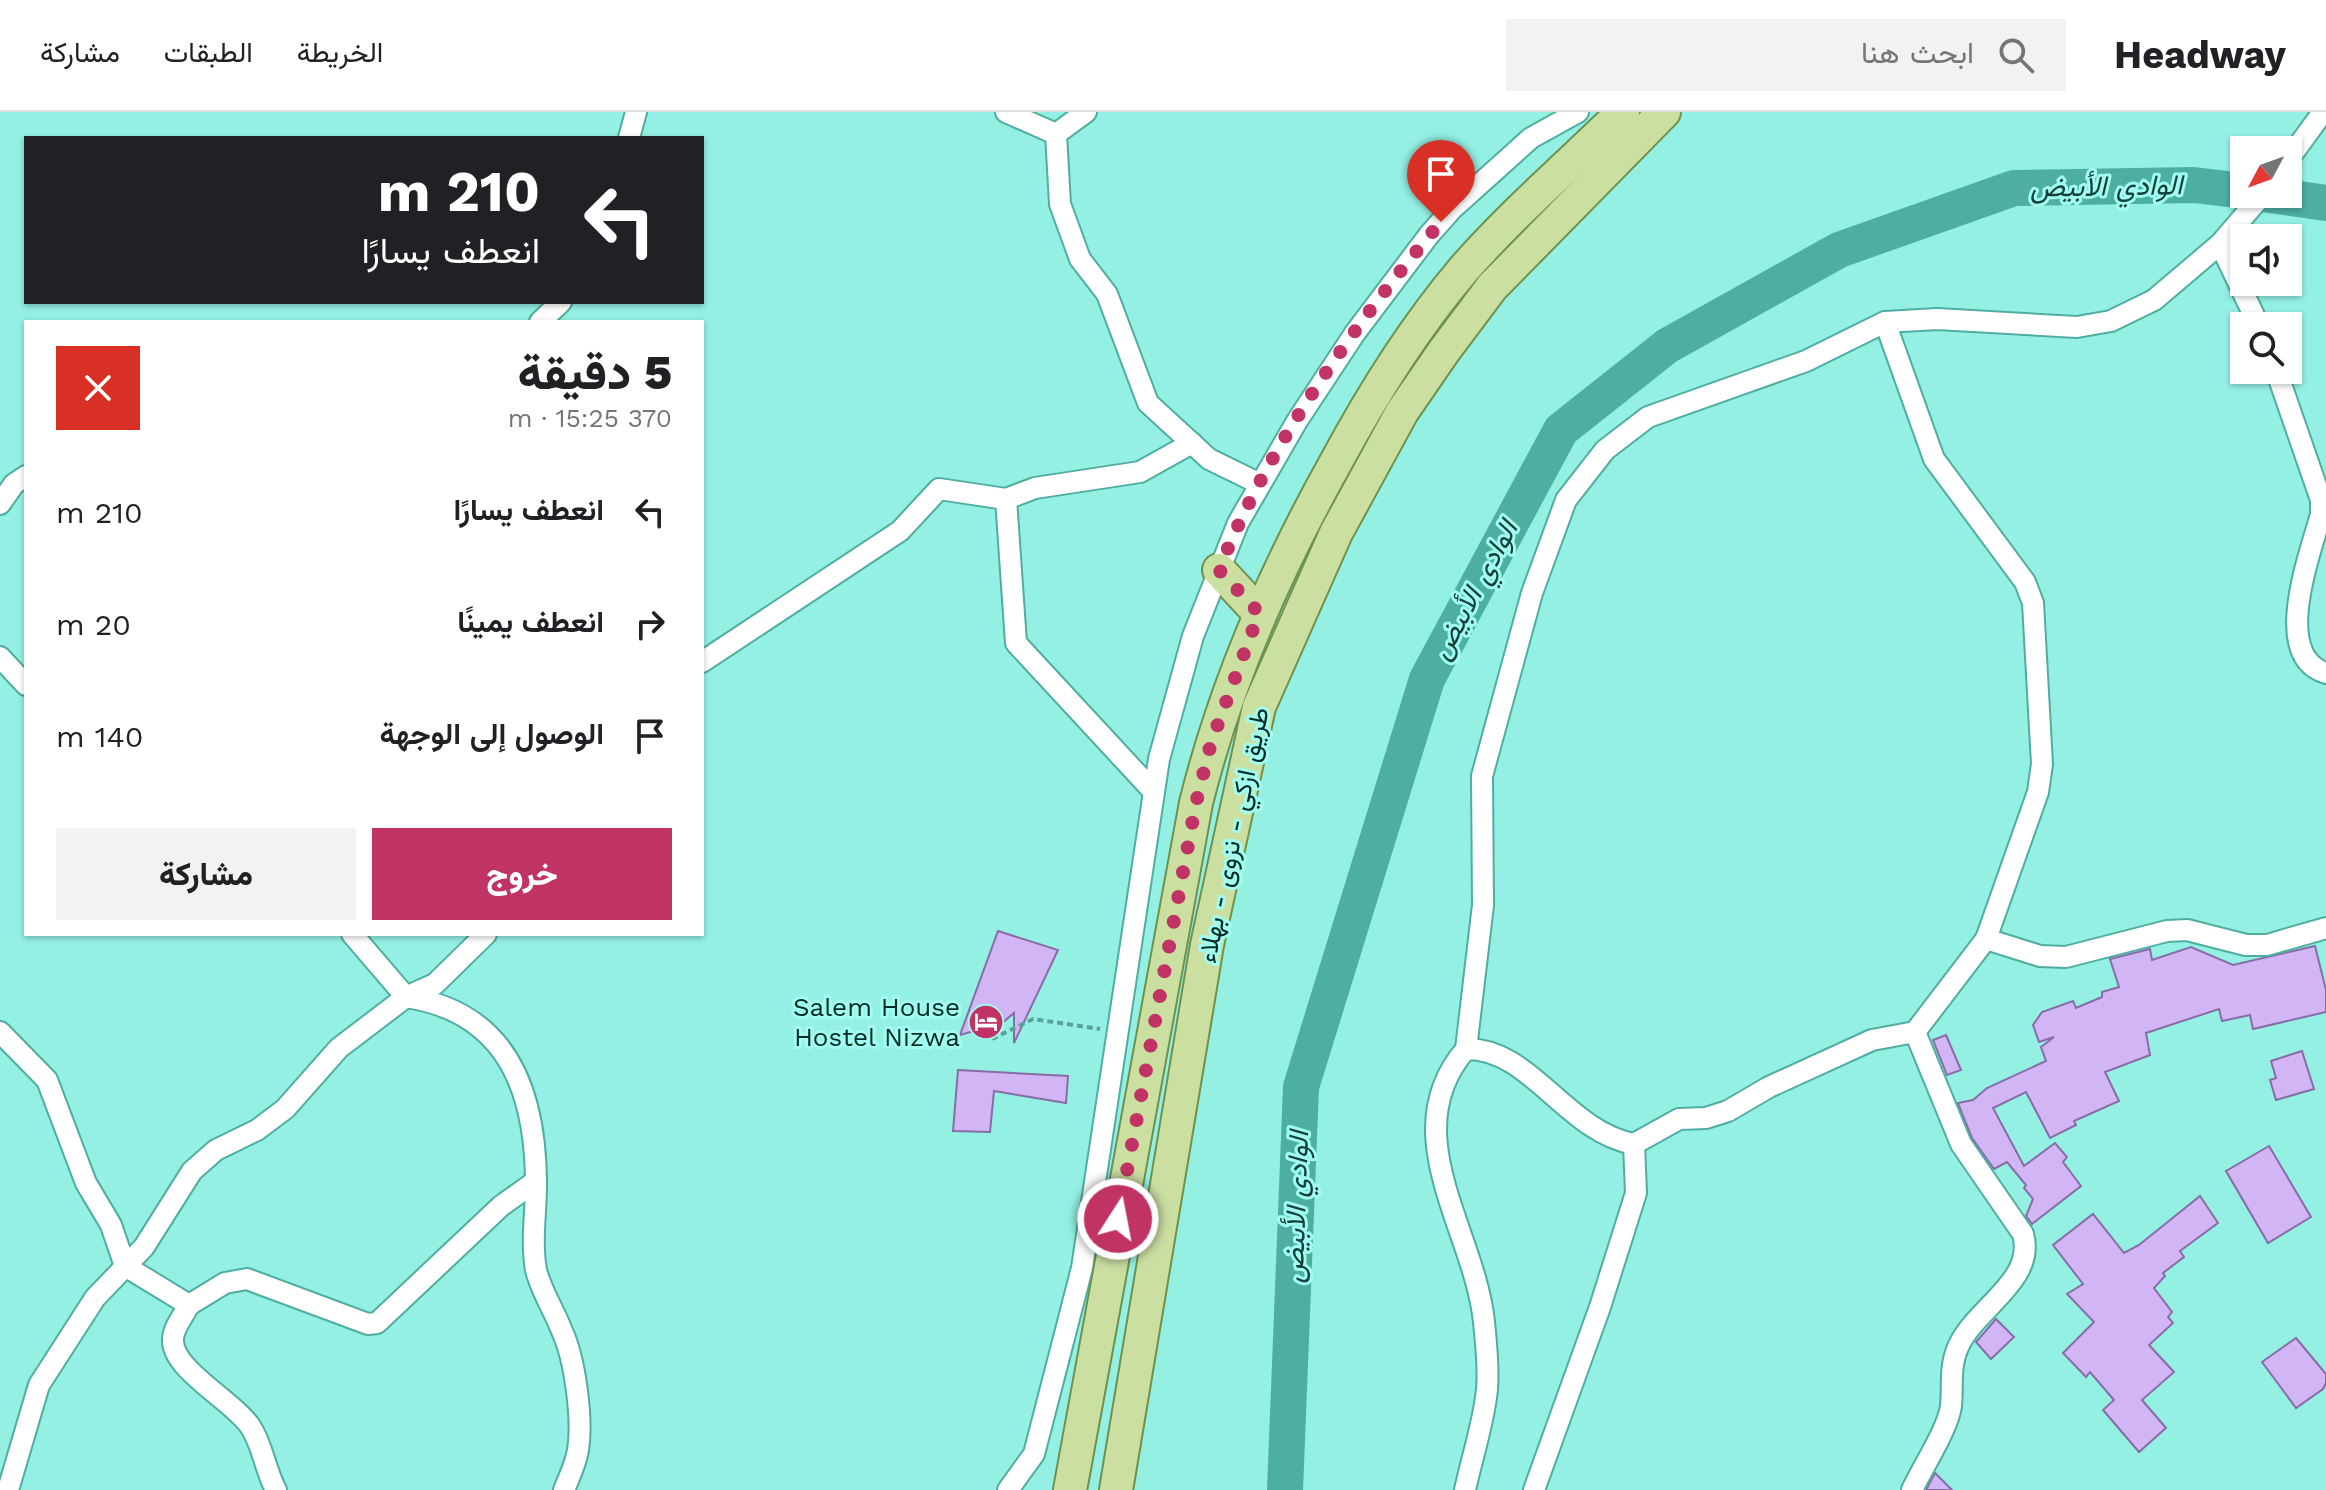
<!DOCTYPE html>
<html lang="ar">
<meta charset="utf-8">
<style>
:root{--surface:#fff;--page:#f2f2f2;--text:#202124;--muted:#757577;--line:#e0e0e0;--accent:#c03364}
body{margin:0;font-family:"Work Sans",Vazirmatn,sans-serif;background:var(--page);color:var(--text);direction:rtl;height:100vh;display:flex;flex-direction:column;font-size:30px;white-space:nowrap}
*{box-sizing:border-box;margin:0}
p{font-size:26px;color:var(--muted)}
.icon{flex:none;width:44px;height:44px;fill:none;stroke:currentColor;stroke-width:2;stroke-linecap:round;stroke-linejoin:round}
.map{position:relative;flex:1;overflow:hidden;direction:ltr}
.details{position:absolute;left:24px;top:208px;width:680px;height:616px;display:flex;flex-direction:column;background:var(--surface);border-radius:0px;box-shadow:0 2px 6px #0004;direction:rtl}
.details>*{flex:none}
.banner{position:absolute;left:24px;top:24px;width:680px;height:168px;border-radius:0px;box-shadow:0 2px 6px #0004;direction:rtl;background:#202124;color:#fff;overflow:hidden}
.needle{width:52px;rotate:229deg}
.controls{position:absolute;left:2230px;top:24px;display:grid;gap:16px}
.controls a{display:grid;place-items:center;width:72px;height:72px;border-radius:0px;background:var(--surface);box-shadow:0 2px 6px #0004;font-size:40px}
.pin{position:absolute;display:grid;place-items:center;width:68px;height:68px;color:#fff;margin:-82px -34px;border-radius:50% 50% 50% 0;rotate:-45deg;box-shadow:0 0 8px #0007}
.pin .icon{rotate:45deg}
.me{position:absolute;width:88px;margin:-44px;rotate:11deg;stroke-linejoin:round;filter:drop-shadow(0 0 6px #0008)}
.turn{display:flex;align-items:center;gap:28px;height:168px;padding:0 32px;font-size:36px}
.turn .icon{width:104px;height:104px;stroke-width:2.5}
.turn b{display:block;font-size:56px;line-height:68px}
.round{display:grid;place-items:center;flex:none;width:84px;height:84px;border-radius:0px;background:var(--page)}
.summary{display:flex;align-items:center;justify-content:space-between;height:136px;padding:0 32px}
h1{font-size:48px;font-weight:800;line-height:60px}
.action{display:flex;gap:16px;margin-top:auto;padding:16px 32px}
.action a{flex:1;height:92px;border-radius:0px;background:var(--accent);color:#fff;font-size:32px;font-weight:800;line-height:92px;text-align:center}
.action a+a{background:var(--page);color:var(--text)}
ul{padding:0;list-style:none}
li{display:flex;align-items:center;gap:24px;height:112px;padding:0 32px}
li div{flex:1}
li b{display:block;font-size:30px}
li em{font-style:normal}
header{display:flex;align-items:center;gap:48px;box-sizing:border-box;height:112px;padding:0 40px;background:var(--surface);border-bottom:2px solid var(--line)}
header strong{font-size:38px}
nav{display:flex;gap:44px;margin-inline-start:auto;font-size:28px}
.search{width:560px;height:72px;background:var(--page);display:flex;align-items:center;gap:20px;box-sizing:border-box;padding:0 28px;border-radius:0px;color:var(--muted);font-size:30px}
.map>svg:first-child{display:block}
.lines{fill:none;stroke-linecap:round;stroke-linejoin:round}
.river{stroke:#4daea2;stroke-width:36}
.building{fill:#d1b5f5;stroke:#876da6;stroke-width:2}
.minor-casing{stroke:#50ada1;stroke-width:24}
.primary-casing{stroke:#6e924e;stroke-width:36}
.path{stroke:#5aa298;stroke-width:4;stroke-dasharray:6 4;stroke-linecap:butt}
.minor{stroke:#fff;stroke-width:20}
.primary{stroke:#cbdfa1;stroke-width:32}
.route{stroke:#c03364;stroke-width:14;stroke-dasharray:0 25.2}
.labels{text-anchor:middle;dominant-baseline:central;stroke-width:6;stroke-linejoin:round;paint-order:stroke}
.street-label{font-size:26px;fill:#012b27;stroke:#a1fdf0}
.poi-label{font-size:26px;fill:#012b27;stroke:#a1fdf0;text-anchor:end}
.water-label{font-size:28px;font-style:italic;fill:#14413b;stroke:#a1fdf0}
</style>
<header>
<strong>Headway</strong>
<div class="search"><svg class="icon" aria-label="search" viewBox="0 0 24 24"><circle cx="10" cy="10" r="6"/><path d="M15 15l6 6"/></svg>ابحث هنا</div>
<nav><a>الخريطة</a><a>الطبقات</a><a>مشاركة</a></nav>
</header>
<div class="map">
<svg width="2326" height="1378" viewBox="0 0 2326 1378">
<rect width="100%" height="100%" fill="#94f0e3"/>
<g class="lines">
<!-- river -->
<g class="river">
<polyline points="2263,82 2326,91"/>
<polyline points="1285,1378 1301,975 1427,567 1561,318 1667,234 1839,138 2014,76 2194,73 2244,79"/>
</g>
</g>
<!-- building -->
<g class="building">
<polygon points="998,819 1058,838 1014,931 1014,901 1002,911 960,923"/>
<polygon points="2315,834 2326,878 2326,900 2253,917 2250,903 2222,909 2219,897 2146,921 2150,943 2105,960 2119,989 2074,1009 2076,1013 2050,1026 2026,980 1993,996 2024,1054 2055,1031 2067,1045 2063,1050 2081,1074 2032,1112 2026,1104 2033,1087 2024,1076 2026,1073 2007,1050 1994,1057 1972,1026 1958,991 1973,988 1987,976 2046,949 2041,935 2054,925 2039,930 2033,913 2042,900 2073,889 2076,896 2102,885 2102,880 2119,875 2110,847 2150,837 2152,848 2191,835 2233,853"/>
<polygon points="1946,923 1961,958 1947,963 1933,928"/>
<polygon points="2302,939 2314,977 2276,988 2270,968 2276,966 2271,949"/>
<polygon points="958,958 1068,964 1066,991 994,979 990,1020 953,1019"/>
<polygon points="2269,1034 2311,1105 2268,1131 2226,1059"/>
<polygon points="2200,1084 2218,1111 2180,1139 2184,1145 2163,1161 2165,1164 2154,1176 2172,1200 2168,1205 2173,1211 2149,1233 2174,1260 2142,1288 2166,1316 2139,1340 2103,1298 2114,1288 2090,1260 2086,1265 2063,1241 2094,1210 2067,1182 2083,1172 2053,1133 2093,1102 2124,1141 2139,1133"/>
<polygon points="1996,1207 2014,1225 1991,1247 1976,1230"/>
<polygon points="2296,1226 2326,1262 2326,1271 2323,1277 2296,1296 2262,1250"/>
<polygon points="1935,1361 1952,1378 1926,1378"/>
</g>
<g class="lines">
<defs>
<g id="minor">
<polyline points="1006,0 1056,22"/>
<polyline points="1086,0 1056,22 1060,92 1080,147 1107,182 1148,291 1209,347 1258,371"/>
<polyline points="629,26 636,0"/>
<polyline points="2288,48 2323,0"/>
<polyline points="2220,132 2259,214"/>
<polyline points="540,210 561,190"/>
<path d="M2276,258L2321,388V402C2311,440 2270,544 2326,561"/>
<polyline points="1006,387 1016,531 1153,679"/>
<polyline points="0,392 14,372 26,364"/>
<polyline points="0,545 26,573"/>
<polyline points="702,550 900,419 939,377 1006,387 1035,376 1140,360 1192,331"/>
<path d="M352,822L406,885C508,900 536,980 536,1073C536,1101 531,1130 536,1158C541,1179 554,1198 562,1219C575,1247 583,1307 578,1338C576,1351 569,1366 564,1378"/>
<polyline points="1986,827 2040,844 2066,845 2167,819 2187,818 2246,833 2267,833 2326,816"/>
<path d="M0,920L47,968L86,1071L111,1113L125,1154L189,1193C184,1203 173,1216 173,1227C171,1257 232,1288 250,1314C263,1333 265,1358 276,1378"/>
<polyline points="1466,937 1483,793 1482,664 1532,481 1566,388 1605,338 1648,305 1806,249 1885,210 1937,207 2077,215 2111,209 2154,188 2220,132 2263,82"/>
<polyline points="189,1193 225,1171 247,1167 368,1212 377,1211 501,1094 536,1069"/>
<polyline points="8,1378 39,1273 95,1186 144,1135 192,1059 216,1038 257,1018 285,997 339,936 406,885 435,872 486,822"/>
<polyline points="1008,1378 1034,1342 1082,1156 1159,647 1193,524 1238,411 1297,309 1355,221 1429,123 1452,97 1531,26 1578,0"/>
<path d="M1465,1378C1472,1345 1484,1310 1487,1277C1489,1255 1486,1231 1484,1210C1475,1119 1393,1021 1466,937C1531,936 1565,1019 1634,1032"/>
<polyline points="1534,1378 1600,1195 1636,1081 1634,1032 1679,1007 1706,1006 1728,999 1769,975 1872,928 1915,920 1986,827 2038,680 2042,652 2033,491 2025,470 1934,347 1885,210"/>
<path d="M1912,1378C1922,1356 1948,1317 1951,1294C1953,1274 1949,1253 1959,1233C1977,1195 2036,1168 2023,1122L1961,1032L1915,920"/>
</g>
<g id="primary">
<polyline points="1219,458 1259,501"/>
<path d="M1070,1378L1196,691C1226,570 1275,459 1336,350C1372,283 1414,216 1463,158C1512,102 1570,52 1623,0"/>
<polyline points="1116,1378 1207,833 1259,595 1336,421 1402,300 1444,239 1492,175 1664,0"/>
</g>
</defs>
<!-- minor casing -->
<use href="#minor" class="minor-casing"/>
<!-- primary casing -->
<use href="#primary" class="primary-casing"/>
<!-- path -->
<polyline class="path" points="992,927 1033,907 1100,917"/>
<!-- minor -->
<use href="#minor" class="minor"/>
<!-- primary -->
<use href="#primary" class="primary"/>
</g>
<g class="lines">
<!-- route -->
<path class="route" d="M1118,1107L1196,691L1211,631L1259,501L1219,458C1268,334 1355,211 1441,110"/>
</g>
<!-- icons -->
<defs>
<symbol id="hotel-disc" viewBox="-11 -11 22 22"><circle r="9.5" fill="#c03364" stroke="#a1fdf0"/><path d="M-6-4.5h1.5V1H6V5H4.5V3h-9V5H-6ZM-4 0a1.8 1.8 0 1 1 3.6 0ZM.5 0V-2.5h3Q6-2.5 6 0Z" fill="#fff"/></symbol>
</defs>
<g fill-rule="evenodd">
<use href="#hotel-disc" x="966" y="890" width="40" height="40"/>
</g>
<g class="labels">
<!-- street labels -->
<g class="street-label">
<text transform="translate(1233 723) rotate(-78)">طريق ازكي - نزوى - بهلاء</text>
</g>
<!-- poi labels -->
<g class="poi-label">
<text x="960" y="895">Salem House<tspan x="960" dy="30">Hostel Nizwa</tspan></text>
</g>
<!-- water labels -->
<g class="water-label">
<text transform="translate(2106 74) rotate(-1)">الوادي الأبيض</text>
<text transform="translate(1474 478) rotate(-62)">الوادي الأبيض</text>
<text transform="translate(1296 1095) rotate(-88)">الوادي الأبيض</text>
</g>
</g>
</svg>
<div class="controls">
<a><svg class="needle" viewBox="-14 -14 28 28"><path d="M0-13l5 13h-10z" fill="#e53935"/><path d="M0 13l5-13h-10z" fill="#757577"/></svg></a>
<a><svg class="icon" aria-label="sound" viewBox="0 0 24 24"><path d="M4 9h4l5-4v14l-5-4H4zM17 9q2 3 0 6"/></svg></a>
<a><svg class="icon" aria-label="search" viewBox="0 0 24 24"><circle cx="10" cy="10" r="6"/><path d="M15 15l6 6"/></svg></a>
</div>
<div class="pin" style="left:1441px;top:110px;background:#d93025"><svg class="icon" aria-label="arrive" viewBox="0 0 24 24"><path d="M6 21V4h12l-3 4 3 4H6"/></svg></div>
<svg class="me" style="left:1118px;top:1107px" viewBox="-20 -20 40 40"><circle r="17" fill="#c03364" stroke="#fff" stroke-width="3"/><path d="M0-11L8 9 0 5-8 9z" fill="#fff"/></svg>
<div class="banner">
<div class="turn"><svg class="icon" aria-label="left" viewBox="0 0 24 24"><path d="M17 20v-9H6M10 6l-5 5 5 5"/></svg><div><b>210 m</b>انعطف يسارًا</div></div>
</div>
<section class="details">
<div class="summary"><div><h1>5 دقيقة</h1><p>370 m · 15:25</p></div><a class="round" style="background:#d93025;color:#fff"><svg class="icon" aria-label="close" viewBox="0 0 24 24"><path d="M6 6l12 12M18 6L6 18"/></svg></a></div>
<ul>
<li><svg class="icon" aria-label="left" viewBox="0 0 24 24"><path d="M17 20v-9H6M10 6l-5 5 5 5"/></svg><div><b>انعطف يسارًا</b></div><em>210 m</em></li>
<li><svg class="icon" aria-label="right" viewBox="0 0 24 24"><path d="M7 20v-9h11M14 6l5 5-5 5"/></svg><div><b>انعطف يمينًا</b></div><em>20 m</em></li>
<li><svg class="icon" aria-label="arrive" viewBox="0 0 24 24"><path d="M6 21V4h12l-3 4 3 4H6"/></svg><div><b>الوصول إلى الوجهة</b></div><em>140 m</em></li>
</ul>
<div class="action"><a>خروج</a><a>مشاركة</a></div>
</section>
</div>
